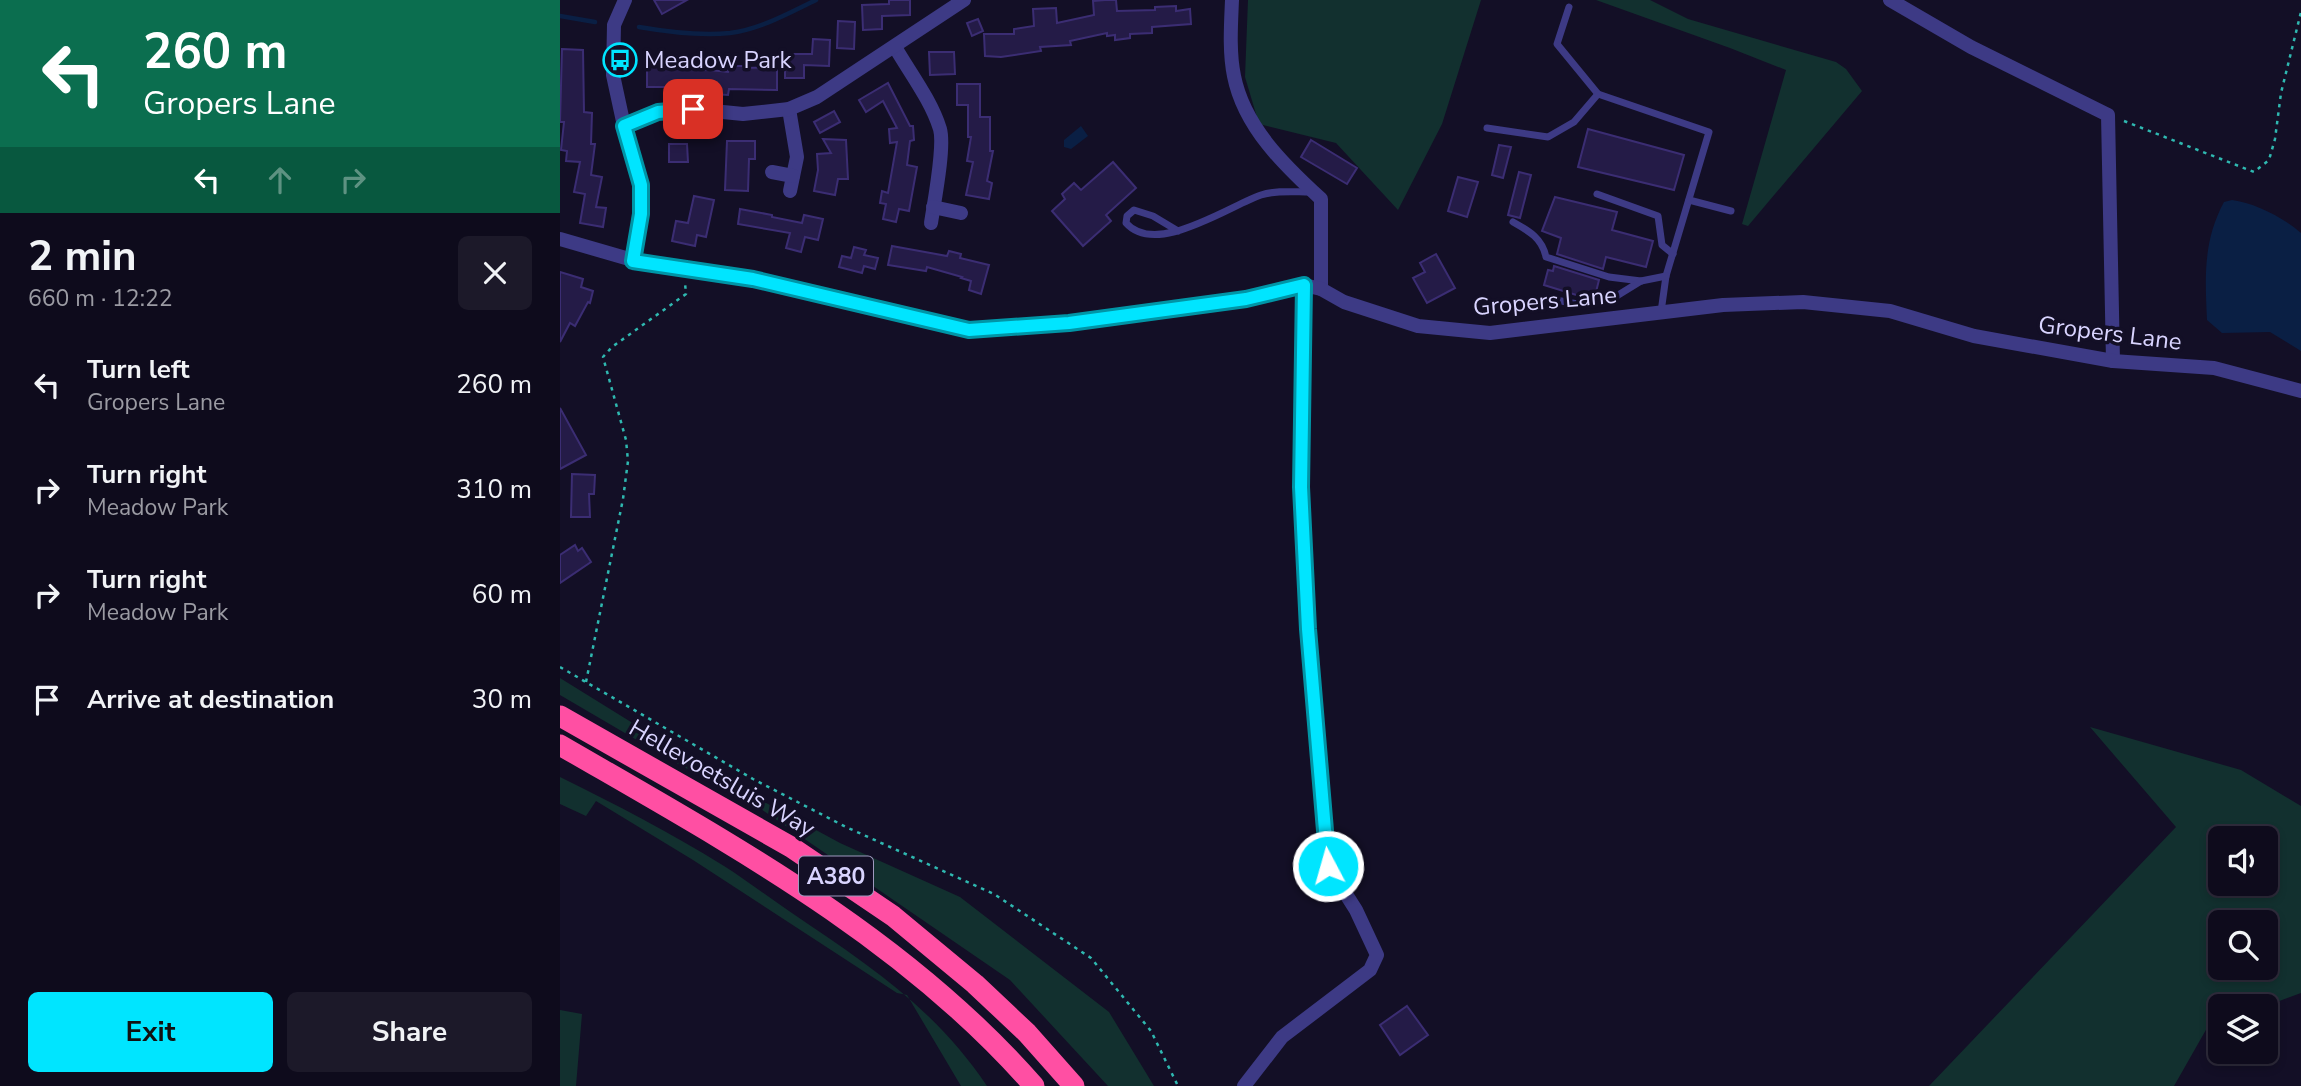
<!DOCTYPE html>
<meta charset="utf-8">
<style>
:root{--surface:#0e0b1c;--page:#1c1929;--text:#f1f3f6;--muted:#9b9ba3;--line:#2e2b3b;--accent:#00e5ff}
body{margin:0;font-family:"Nunito Sans",sans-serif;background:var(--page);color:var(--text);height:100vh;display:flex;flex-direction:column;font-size:26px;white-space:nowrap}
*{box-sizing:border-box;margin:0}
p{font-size:23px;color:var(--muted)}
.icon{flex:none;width:38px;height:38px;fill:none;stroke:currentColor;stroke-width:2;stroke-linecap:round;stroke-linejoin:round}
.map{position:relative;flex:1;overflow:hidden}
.drawer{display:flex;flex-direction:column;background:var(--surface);width:560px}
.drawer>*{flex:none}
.guide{background:#0b6e4f;color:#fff;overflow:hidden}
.controls{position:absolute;left:1648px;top:826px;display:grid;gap:14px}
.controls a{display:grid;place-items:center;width:70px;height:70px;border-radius:10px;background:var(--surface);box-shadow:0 4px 10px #0003,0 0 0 2px var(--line);font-size:35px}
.pin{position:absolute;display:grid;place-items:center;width:60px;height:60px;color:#fff;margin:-30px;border-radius:14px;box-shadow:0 4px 10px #0006}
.me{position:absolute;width:77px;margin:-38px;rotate:354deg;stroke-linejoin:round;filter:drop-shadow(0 0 5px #0008)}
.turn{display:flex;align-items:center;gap:24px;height:147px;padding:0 28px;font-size:32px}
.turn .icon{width:91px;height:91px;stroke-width:2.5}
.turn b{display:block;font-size:49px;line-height:60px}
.lanes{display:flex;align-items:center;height:66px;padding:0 28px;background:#0003;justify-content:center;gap:35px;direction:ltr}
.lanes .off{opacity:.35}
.round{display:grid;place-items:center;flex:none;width:74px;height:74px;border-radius:10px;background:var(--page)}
.summary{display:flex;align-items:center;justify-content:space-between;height:119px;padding:0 28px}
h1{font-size:42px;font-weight:700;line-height:52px}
.cta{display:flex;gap:14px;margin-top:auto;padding:14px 28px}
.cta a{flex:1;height:80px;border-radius:10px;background:var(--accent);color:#111;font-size:28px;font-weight:700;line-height:80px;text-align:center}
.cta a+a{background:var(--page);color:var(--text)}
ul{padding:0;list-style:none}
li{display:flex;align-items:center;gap:21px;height:105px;padding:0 28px}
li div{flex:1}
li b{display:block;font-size:26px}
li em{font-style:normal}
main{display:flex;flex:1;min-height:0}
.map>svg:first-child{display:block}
.green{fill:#12302f;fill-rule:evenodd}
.water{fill:#0a1f44}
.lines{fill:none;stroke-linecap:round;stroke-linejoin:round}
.stream{stroke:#0a1f44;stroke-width:4.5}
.building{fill:#241b47;stroke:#3b2d73;stroke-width:2}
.path{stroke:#2fb8b0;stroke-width:2.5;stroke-dasharray:3.5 5;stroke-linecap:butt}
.lane{stroke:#3d3a85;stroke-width:7}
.street{stroke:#3d3a85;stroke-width:14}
.highway{stroke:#ff4fa3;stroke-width:21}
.route-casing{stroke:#0095a6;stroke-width:18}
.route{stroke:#00e5ff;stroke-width:12}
.labels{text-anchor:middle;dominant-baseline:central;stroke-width:7;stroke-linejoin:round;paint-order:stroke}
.shield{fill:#130f26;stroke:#9e99be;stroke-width:2}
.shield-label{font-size:23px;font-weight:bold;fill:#d9d4ff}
.poi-label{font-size:24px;fill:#d9d4ff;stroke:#130f26;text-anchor:start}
.street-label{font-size:24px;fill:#d9d4ff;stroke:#130f26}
</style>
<main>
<section class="drawer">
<div class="guide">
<div class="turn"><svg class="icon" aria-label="left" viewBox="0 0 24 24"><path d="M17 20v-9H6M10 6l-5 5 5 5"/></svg><div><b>260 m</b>Gropers Lane</div></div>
<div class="lanes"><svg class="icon" aria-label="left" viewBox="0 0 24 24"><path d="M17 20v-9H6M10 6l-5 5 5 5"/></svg><svg class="icon off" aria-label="ahead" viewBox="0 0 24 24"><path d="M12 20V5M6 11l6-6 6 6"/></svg><svg class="icon off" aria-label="right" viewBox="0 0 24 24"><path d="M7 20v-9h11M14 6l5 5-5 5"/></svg></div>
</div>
<div class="summary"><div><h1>2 min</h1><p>660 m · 12:22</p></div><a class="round"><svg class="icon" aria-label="close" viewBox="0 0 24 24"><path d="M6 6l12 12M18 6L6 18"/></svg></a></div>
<ul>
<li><svg class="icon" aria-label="left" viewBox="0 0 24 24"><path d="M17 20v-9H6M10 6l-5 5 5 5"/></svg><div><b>Turn left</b><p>Gropers Lane</p></div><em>260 m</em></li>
<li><svg class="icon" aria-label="right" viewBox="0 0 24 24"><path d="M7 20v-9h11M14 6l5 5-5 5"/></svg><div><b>Turn right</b><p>Meadow Park</p></div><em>310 m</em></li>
<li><svg class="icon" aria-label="right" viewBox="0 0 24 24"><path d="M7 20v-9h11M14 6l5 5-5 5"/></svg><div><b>Turn right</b><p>Meadow Park</p></div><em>60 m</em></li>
<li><svg class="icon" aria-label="arrive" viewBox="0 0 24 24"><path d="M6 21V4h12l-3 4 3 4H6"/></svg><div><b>Arrive at destination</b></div><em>30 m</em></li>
</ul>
<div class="cta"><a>Exit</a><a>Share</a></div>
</section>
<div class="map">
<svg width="1741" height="1086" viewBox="0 0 1741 1086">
<rect width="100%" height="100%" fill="#130f26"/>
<!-- green -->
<g class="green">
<polygon points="688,0 921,0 882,124 838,210 776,143 699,124 685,77"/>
<polygon points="1036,0 1090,0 1128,19 1276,62 1286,69 1302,91 1188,226 1182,224 1226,70 1170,48"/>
<polygon points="0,678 171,784 280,843 400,897 549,1012 594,1086 548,1086 450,980 201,809 111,760 0,695"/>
<path d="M1530,727L1681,770L1741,806V993L1706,1006H1661V1023L1647,1028L1614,1086H1369L1616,827ZM1661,838H1706V884H1661ZM1661,922H1706V968H1661Z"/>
<path d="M0,777C55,804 111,833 164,866C186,880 207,896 229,911C307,964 374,1007 427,1086H401L347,995L337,993L133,860L36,801L26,816L0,804Z"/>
<polygon points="0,1010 22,1014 16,1086 0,1086"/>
</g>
<!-- water -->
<g class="water">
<polygon points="521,126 528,136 511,149 504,147 504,140"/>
<path d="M1672,200C1695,203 1724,218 1741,233V351L1710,332L1662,333L1647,320C1645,277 1643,241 1664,202Z"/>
</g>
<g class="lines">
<!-- stream -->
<g class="stream">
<polyline points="0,16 35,22"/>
<path d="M79,27C108,32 141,36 170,33C201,29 229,13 256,0"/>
</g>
</g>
<!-- building -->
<g class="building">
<polygon points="94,0 127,0 102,14"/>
<polygon points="329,0 350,0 350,15 322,16 322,29 303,30 302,5 329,4"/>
<polygon points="545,0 556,0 557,11 595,10 595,7 616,6 616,11 630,9 631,24 592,27 592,33 570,34 570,38 555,40 555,35 547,36 547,33 510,41 511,45 480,47 481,51 441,57 425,56 424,34 454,34 454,29 474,26 473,9 496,8 497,23 534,15 533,1"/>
<polygon points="418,19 423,31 412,36 407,23"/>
<polygon points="278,21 295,22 294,49 277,48"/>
<polygon points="253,39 270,40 269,66 244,65 244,78 225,78 225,54 252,54"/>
<polygon points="2,49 23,50 24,112 32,113 31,144 35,144 31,175 42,177 36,207 46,208 43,227 20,223 25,194 14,192 20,162 6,161 7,151 1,150 4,122 0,122"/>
<polygon points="369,52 394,52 395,74 370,75"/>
<polygon points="118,62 131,62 131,68 168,72 169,66 183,66 183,68 217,67 217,90 169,89 168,95 118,92 118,87 87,87 87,64"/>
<polygon points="328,83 350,126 353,126 354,140 350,141 347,165 357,167 349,211 339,209 336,222 323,219 326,204 320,203 322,191 328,193 337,142 330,143 329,129 337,128 323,101 306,112 299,100"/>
<polygon points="397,84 420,84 420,117 430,117 430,151 433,151 427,181 432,183 429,199 406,195 413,162 407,161 411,137 408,137 408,105 397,105"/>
<polygon points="274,111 280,122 260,133 254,122"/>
<polygon points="1028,129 1124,155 1114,190 1018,167"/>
<polygon points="263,139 286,140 288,179 278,179 275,195 254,191 258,170 257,154 271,153"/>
<polygon points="751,140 797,168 787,184 741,157"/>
<polygon points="167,141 195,141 195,159 189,159 188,191 165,190"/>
<polygon points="109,144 127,144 128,162 109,162"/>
<polygon points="939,145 951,147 943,178 932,175"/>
<polygon points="553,162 576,188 546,215 551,221 523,246 492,211 505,199 502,194 514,183 521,190"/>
<polygon points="959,172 971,175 960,218 948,215"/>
<polygon points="898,177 918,182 907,217 888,211"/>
<polygon points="134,196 154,200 146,237 137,235 135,246 112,241 116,221 128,223"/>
<polygon points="995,197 1057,212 1052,230 1093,241 1086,267 1046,257 1043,269 997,254 1001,238 982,231"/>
<polygon points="180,209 212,215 212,217 242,223 244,215 263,219 258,240 245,237 241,252 226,248 230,233 178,224"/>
<polygon points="332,246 387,256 389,251 401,254 400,258 429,265 421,294 409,290 411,281 401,278 402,277 367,267 366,271 328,265"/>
<polygon points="294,247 306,250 304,255 318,258 315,269 304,266 302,273 279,267 282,256 291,258"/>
<polygon points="876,254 895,288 867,303 853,278 865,272 860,263"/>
<polygon points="994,266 1039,280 1035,296 1026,298 984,285 988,270 993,271"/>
<polygon points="0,272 23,279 21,287 33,291 30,303 28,302 15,326 10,323 0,342"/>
<polygon points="0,408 26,455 0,469"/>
<polygon points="12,474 35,475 34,494 29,494 30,517 11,517"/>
<polygon points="15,545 18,551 22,548 31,562 0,583 0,555"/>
<polygon points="847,1006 868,1035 840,1055 820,1025"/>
</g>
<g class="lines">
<!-- path -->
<g class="path">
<polyline points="1564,121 1694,172 1709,160 1715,139 1721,93 1741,12"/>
<polyline points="0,667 193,779 286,827 434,894 531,958 591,1031 618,1086"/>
<polyline points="26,682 63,499 68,461 66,440 43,357 52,347 126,294 125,283"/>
</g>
<!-- lane -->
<g class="lane">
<polyline points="1009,7 997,44 1038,94 1149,132 1106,276 1101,312"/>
<polyline points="927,128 988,137 1014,122 1038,94"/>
<polyline points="1037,194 1098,216 1102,245 1113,254"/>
<polyline points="1129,200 1171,211"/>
<path d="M953,222C969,231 982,238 986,257L1049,277L1081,281"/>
<path d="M618,231L593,216L574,210L567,216L566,223C596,257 669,206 701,195C716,190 734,192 750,192"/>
<polyline points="985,298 1023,305 1055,297 1081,281 1106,276"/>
</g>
<!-- street -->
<g class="street">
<path d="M672,0C671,24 669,52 674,76C684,127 725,166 761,199V289"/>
<polyline points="1330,0 1411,47 1548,115 1553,361"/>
<path d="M335,47C350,73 371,100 380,129C385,147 374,203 371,223"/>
<polyline points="229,109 237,157 230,191"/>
<polyline points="64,126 53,75 54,25 65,0"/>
<polyline points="212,172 233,176"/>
<polyline points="373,207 401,213"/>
<polyline points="0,239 83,263"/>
<polyline points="73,261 193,279 409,330 509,323 686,299 744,285 761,289 784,302 858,326 930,333 1163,305 1243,302 1330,311 1414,336 1553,361 1654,368 1741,391"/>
<polyline points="73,261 81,214 81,185 64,126 98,112 133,109 183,114 229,109 257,97 404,0"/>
<polyline points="684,1086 722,1037 810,970 817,955 796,910 768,866 748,629 741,487 744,285"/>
</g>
<!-- highway -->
<g class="highway">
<polyline points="0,716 231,847 333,916 415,984 467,1033 514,1086"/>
<path d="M0,745C169,843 344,937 474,1086"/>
</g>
</g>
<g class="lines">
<defs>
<polyline id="route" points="133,109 98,112 64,126 81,185 81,214 73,261 193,279 409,330 509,323 686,299 744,285 741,487 748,629 768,866"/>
</defs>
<!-- route casing -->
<use href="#route" class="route-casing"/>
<!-- route -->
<use href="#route" class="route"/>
</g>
<!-- icons -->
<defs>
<symbol id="bus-ring" viewBox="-11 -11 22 22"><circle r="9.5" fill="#130f26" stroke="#00e5ff" stroke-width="1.5"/><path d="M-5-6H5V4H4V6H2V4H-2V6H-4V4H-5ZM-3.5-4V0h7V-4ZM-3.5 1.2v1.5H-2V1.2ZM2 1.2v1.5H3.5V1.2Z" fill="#00e5ff"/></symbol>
</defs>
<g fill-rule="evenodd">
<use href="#bus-ring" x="41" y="41" width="38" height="38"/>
</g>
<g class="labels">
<!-- shield labels -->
<rect class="shield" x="239" y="856.5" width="74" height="39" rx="5"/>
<g class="shield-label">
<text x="276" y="876">A380</text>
</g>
<!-- poi labels -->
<g class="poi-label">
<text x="84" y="60">Meadow Park</text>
</g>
<!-- street labels -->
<g class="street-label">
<text transform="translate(985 301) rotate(-5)">Gropers Lane</text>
<text transform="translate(1550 333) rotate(7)">Gropers Lane</text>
<text transform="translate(162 778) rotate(30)">Hellevoetsluis Way</text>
</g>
</g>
</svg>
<div class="controls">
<a><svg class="icon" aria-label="sound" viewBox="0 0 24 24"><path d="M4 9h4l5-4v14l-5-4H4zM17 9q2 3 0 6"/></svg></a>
<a><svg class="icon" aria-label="search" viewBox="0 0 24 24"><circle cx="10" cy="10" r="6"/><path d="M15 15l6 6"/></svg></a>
<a><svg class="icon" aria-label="layers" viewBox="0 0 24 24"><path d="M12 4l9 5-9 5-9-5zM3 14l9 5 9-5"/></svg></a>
</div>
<div class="pin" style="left:133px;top:109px;background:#d93025"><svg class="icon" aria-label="arrive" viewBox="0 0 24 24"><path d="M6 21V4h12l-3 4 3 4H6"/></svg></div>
<svg class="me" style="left:768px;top:866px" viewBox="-20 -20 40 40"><circle r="17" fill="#00e5ff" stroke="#fff" stroke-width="3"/><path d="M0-11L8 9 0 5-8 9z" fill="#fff"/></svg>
</div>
</main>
